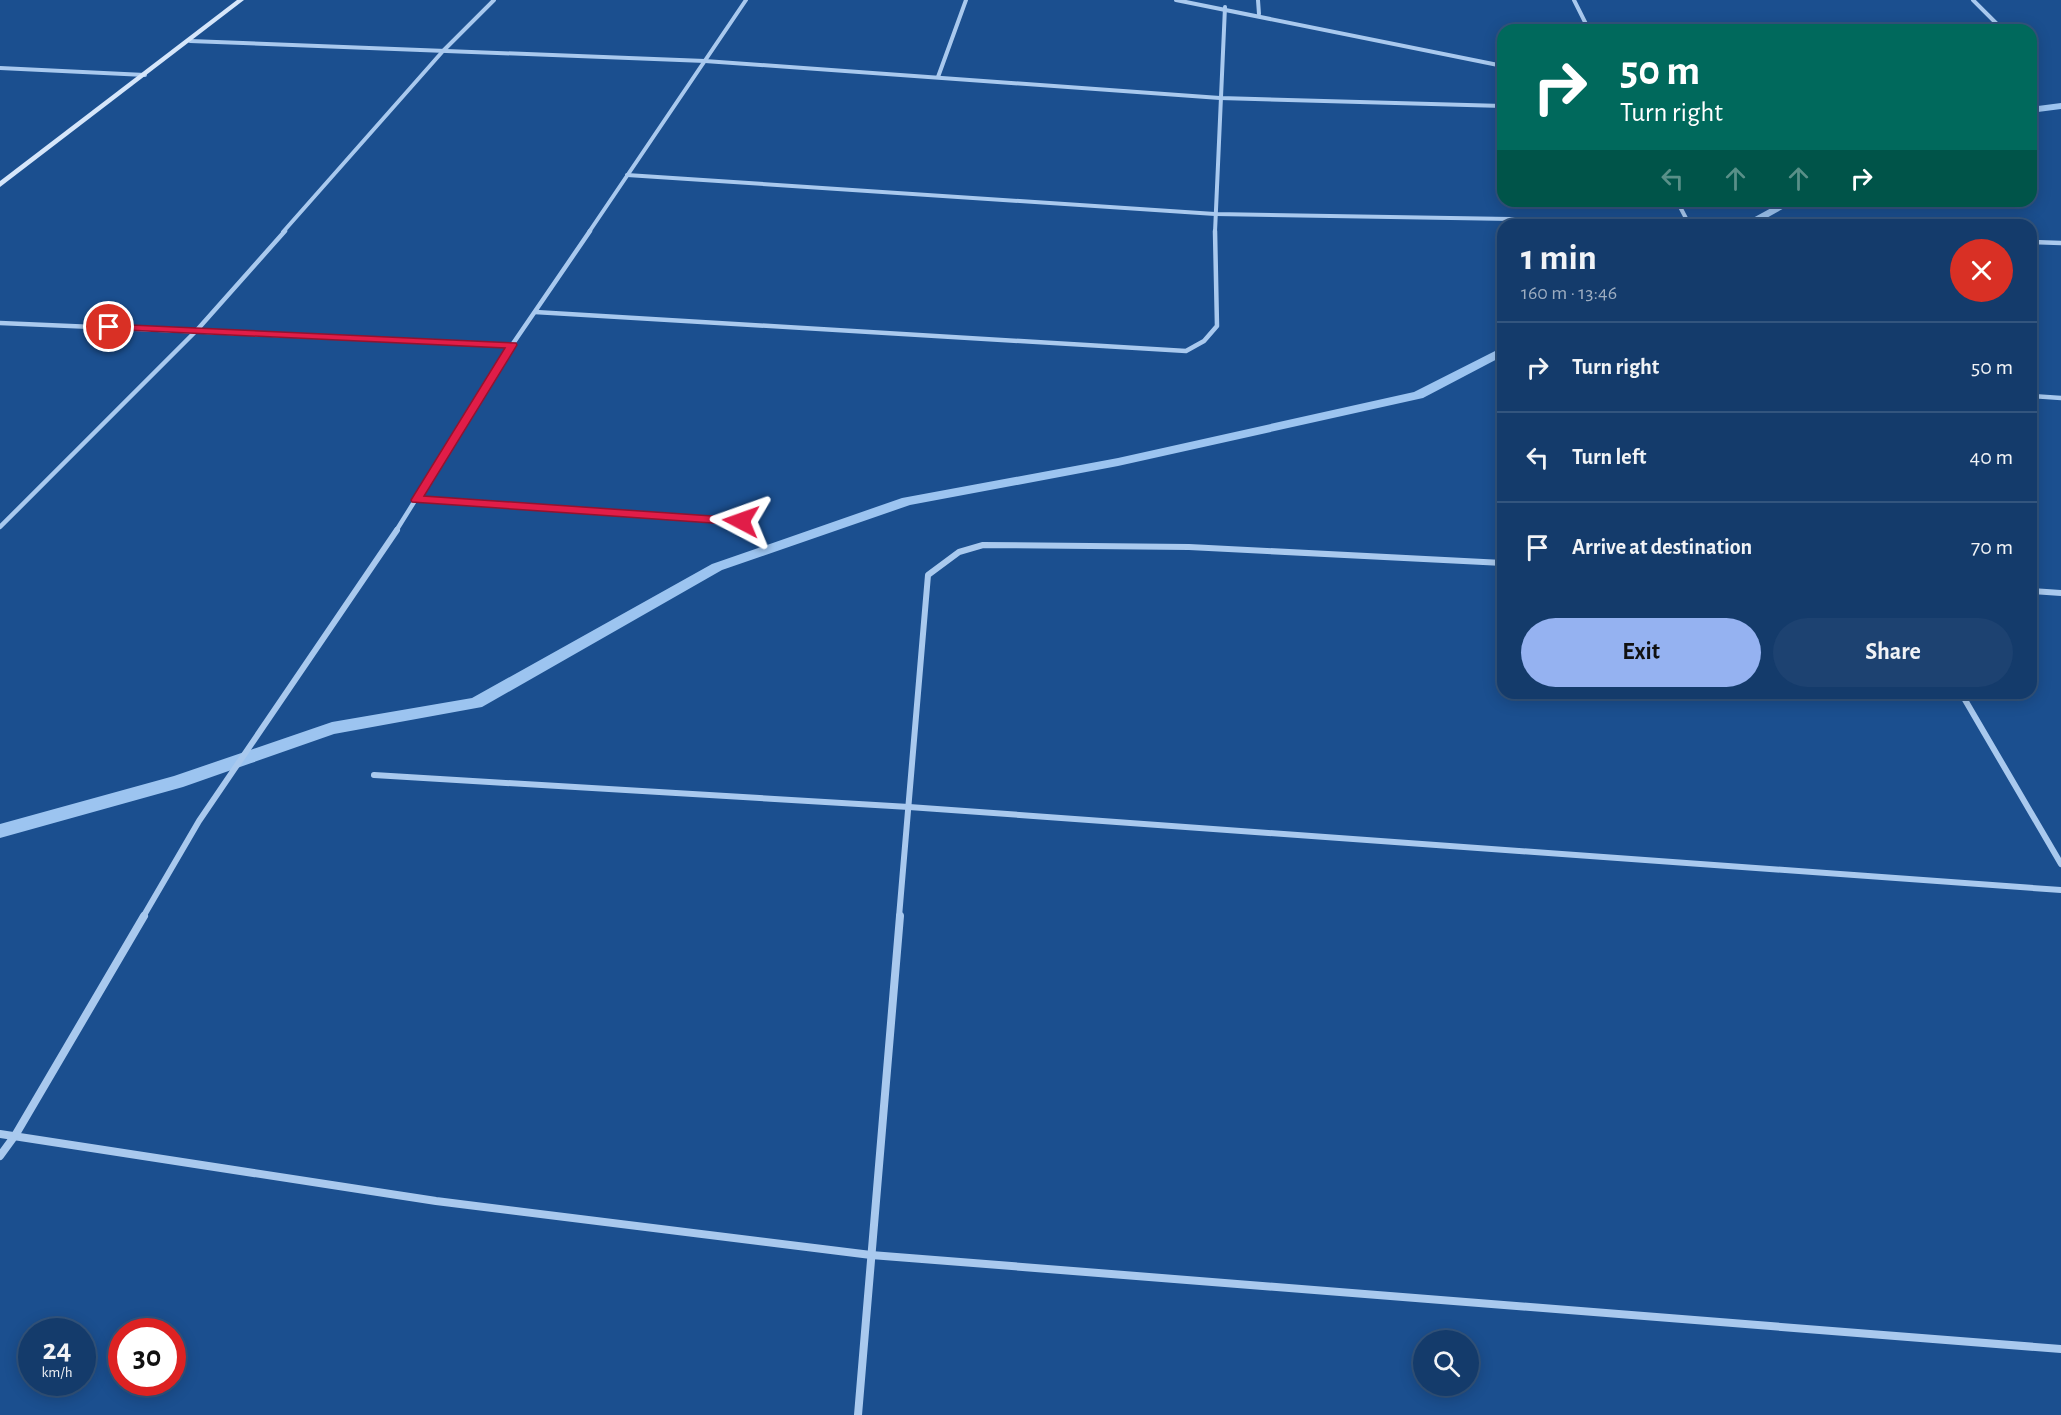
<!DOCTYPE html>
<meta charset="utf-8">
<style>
:root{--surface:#143b6b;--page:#1d4271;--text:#f1f3f6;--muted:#9dadc1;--line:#33557e;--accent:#95b2f1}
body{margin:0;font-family:"Alegreya Sans",sans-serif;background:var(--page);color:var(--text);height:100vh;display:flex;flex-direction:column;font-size:22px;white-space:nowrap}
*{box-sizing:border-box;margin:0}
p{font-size:20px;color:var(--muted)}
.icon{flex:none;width:33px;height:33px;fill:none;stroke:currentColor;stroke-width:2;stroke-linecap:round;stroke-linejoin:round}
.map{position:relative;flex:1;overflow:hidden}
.details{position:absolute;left:1497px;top:219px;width:540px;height:480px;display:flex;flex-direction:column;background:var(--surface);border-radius:18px;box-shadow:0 3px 15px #0003,0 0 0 2px var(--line)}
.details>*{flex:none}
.top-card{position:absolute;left:1497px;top:24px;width:540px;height:183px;border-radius:18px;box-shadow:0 3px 15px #0003,0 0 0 2px var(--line);background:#00695c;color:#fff;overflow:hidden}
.controls{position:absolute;left:1413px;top:1330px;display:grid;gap:12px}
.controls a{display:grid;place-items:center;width:66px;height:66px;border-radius:50%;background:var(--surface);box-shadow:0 3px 15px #0003,0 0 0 2px var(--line);font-size:30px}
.speed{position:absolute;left:18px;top:1318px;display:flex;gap:12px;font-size:30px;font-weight:700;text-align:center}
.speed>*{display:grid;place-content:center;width:78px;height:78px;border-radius:50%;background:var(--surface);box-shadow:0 3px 15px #0003,0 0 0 2px var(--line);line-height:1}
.speed small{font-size:15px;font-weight:400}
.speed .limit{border:9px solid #d22;background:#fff;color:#111}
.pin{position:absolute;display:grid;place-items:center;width:51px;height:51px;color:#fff;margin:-26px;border:3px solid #fff;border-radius:50%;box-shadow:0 2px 6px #0007}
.me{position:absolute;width:66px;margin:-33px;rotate:274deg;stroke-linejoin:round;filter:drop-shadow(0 0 4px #0008)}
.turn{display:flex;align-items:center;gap:21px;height:126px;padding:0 24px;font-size:27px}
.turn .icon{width:78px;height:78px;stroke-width:2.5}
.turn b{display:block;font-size:42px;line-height:51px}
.lanes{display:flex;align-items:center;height:57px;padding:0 24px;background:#0003;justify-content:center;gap:30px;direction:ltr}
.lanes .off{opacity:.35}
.round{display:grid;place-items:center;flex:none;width:63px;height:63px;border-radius:32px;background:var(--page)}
.headline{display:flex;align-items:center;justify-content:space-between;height:102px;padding:0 24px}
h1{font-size:36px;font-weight:700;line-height:45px}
.primary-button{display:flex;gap:12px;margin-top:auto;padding:12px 24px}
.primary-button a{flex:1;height:69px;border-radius:36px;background:var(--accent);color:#111;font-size:24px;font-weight:700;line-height:69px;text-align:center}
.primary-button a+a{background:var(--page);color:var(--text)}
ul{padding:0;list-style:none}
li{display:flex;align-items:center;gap:18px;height:90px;padding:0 24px;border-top:2px solid var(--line)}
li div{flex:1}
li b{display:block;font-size:22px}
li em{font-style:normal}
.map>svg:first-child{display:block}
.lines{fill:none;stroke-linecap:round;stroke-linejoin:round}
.stream{fill:#9cc4f0;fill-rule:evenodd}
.street-far3{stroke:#a9c9ee;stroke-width:4}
.street-far2{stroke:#a9c9ee;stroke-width:4.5}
.street-far1{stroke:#a9c9ee;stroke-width:6}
.street{stroke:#a9c9ee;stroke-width:8}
.secondary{fill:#d6e6fa;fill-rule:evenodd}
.route{fill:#e11d48;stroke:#92132f;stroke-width:1.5}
</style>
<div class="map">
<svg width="2061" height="1415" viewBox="0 0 2061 1415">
<rect width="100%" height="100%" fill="#1b4f8f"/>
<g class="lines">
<!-- stream -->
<g class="stream">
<polygon points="2061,103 2061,109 2031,113 2031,107"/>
<polygon points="1784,201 1797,201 1754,225 1740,225"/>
<polygon points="1503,347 1503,356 1423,398 1118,466 910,505 722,570 482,707 334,734 183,787 0,838 0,824 174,776 332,722 472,698 712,564 902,498 1118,458 1414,392"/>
</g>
<!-- street-far3 -->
<g class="street-far3">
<polyline points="1176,0 1503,66"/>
<polyline points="1258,0 1259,14"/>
<polyline points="1574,0 1589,30"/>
<polyline points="1973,0 1997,24"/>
<polyline points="190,41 705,61 1220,98 1503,106"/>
<polyline points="0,68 145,75"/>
<polyline points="938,77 966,0"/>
<polyline points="627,175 1215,214 1688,222"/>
<polyline points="1677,201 1689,224"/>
<polyline points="283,232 443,51 494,0"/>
<polyline points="589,232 746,0"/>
<polyline points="1215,232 1225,7"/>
</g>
<!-- street-far2 -->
<g class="street-far2">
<polyline points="2031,242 2061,243"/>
<polyline points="535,312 1186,351 1204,341 1217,326 1215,231"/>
<polyline points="0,323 512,345"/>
<polyline points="2031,396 2061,398"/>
<polyline points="417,500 741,521"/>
<polyline points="0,527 197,330 285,231"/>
<polyline points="396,531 512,345 590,231"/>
</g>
<!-- street-far1 -->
<g class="street-far1">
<polyline points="2031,591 2061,593"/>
<polyline points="1961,693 2061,864"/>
<polyline points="374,775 909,807 2061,890"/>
<polyline points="143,917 199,821 397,530"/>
<polyline points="899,917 928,575 959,552 983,545 1189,547 1503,563"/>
</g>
<!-- street -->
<g class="street">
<polyline points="0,1134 436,1201 871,1255 2061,1349"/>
<polyline points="0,1156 16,1134 144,916"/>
<polyline points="858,1415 900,916"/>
</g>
<!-- secondary -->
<polygon class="secondary" points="237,0 244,0 0,187 0,181"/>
</g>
<!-- route -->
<polygon class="route" points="109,324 516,343 517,345 424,496 741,518 747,521 741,525 412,502 411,500 505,348 106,329 106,325"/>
</svg>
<div class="controls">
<a><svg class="icon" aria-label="search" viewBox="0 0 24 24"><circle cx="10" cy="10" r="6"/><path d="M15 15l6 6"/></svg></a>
</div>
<div class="speed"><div>24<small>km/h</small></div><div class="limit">30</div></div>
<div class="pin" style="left:109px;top:327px;background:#d93025"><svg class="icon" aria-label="arrive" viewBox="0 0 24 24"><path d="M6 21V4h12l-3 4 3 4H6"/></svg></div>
<svg class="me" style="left:741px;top:521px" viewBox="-20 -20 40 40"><path d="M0-17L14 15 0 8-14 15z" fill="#e11d48" stroke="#fff" stroke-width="4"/></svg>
<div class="top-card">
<div class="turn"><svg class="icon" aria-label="right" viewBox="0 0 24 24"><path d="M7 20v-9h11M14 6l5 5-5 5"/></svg><div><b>50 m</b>Turn right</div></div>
<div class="lanes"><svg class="icon off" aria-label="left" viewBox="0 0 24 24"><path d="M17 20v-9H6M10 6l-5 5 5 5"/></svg><svg class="icon off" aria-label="ahead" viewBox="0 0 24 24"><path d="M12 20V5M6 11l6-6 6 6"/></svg><svg class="icon off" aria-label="ahead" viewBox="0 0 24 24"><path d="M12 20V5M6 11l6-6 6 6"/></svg><svg class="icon" aria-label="right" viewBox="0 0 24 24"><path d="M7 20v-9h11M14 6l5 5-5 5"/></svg></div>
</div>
<section class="details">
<div class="headline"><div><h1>1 min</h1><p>160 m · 13:46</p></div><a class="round" style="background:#d93025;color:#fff"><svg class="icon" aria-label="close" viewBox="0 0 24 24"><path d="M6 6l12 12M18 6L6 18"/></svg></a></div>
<ul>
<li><svg class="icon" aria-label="right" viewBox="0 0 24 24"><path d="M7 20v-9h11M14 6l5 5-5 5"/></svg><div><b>Turn right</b></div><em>50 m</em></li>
<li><svg class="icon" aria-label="left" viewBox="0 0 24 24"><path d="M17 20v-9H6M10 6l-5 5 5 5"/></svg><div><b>Turn left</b></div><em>40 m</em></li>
<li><svg class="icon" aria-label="arrive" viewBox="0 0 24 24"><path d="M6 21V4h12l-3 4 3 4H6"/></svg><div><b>Arrive at destination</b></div><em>70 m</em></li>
</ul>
<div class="primary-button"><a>Exit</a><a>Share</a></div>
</section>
</div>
